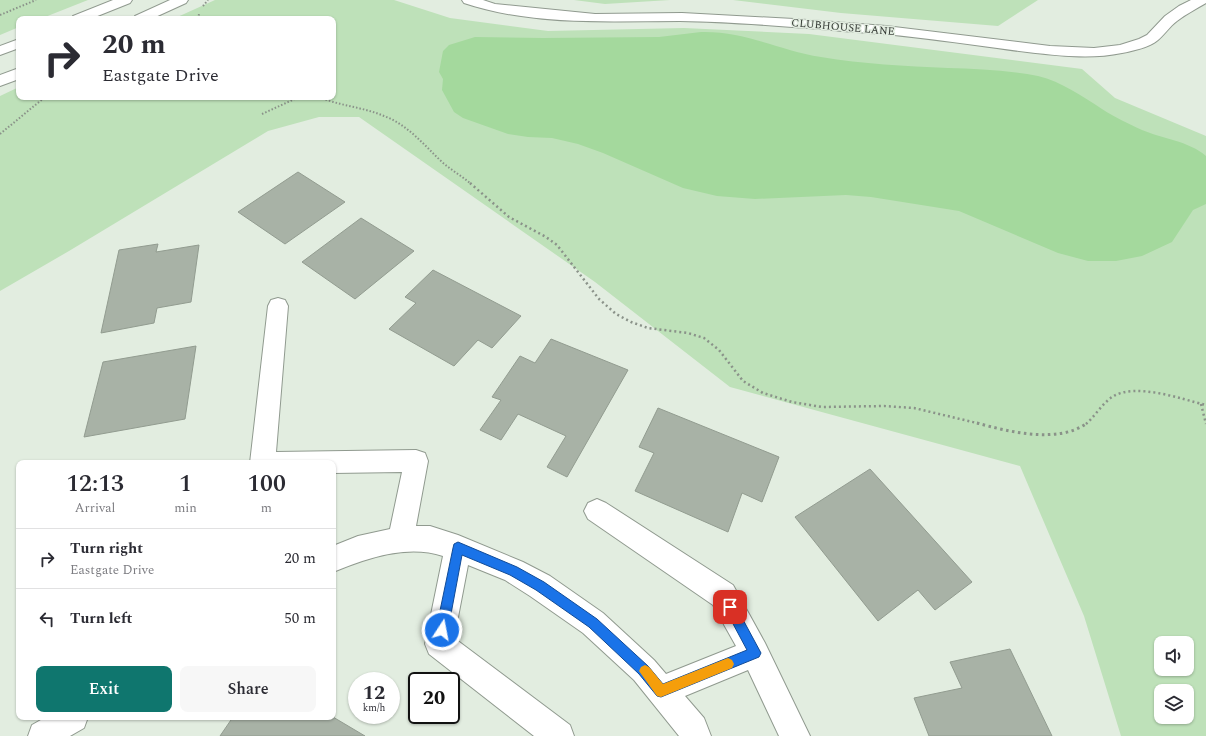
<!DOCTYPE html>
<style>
:root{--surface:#fff;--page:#f7f7f7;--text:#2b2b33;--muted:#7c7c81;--line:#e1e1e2;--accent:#0f766e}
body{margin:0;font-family:Spectral,serif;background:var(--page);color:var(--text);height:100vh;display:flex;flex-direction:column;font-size:15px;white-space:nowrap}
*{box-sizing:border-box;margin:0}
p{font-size:13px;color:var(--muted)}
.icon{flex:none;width:22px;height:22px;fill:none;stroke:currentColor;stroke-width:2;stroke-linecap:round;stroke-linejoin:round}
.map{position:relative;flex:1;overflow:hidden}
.drawer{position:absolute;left:16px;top:460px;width:320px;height:260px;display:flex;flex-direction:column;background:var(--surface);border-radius:8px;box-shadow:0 1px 3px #0004}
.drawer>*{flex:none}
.top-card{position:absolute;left:16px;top:16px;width:320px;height:84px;border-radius:8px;box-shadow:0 1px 3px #0004;background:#fff;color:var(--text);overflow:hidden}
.tools{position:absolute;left:1154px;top:636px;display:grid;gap:8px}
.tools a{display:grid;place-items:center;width:40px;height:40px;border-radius:8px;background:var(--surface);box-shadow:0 1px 3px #0004;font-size:20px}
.speed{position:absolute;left:348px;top:672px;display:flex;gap:8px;font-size:20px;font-weight:700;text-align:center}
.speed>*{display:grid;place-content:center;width:52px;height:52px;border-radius:50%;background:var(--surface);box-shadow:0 1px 3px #0004;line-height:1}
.speed small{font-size:10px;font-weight:400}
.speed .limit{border:2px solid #111;border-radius:6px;background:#fff;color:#111}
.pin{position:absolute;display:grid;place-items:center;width:34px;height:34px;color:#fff;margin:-17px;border-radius:8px;box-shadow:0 2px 6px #0006}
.me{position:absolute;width:44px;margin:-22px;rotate:11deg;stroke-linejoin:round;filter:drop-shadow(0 0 3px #0008)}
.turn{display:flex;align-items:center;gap:14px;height:84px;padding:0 20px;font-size:18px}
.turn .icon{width:52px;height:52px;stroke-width:2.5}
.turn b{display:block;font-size:28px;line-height:34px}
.eta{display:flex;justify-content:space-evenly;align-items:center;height:68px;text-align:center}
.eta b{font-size:24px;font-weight:600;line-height:28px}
.action{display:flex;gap:8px;margin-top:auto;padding:8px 20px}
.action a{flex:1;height:46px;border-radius:8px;background:var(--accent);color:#fff;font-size:16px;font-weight:600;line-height:46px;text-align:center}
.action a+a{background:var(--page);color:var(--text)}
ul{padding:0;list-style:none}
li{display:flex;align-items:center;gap:12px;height:60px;padding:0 20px;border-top:1px solid var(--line)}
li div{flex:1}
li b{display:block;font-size:15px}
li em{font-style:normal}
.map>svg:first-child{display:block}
.green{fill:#bee1b9;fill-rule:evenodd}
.water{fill:#a4d99d}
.building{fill:#a8b2a6;stroke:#929c90}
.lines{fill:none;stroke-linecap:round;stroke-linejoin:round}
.minor-casing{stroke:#909a8f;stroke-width:2}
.path-far2{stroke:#8a9289;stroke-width:2;stroke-dasharray:1.5 2;stroke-linecap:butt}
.path-far1{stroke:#8a9289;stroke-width:2.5;stroke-dasharray:2 3;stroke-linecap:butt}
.path{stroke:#8a9289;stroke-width:3;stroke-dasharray:2.5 3.5;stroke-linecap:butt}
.minor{fill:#fff;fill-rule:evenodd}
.route{fill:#1a73e8;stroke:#114b97}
.slow{fill:#f59e0b}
.labels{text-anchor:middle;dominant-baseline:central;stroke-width:3;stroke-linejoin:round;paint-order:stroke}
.far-street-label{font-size:11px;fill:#353a35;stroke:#e2ede0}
</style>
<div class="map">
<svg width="1206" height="736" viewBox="0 0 1206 736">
<rect width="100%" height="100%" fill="#e2ede0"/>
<!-- green -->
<g class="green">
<polygon points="0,0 88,0 40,19 19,19 19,27 0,35"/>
<path d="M215,0H394L450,18L548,31L684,28L809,34L1082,69L1115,98L1206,136V736H1121L1084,616L1020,466L730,387L595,282L359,117H319L268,131L69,251L0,291V96L19,87V97H333V19H173ZM1161,643H1187V669H1161ZM1161,691H1187V717H1161Z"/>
<polygon points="574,0 670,0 605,4"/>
<polygon points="733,0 1038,0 998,26 841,13"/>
</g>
<!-- water -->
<path class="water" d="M701,32C745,31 778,50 821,57C863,64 905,66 948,68C977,69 1009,70 1038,76C1062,82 1082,96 1102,109C1114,117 1129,124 1142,130C1163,139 1189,141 1206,156V204L1193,210L1172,242L1142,256L1116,261H1088L1058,253L959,211L871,197L846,195L755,199L717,196L683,188L603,153L578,144L552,138L528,137L508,134L463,118L454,112L442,90L443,79L439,72L443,51L449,45L475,37L543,38L659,37Z"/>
<!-- building -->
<g class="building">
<polygon points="298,172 345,202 285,244 238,212"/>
<polygon points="361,218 414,251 355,299 302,262"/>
<polygon points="158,244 156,252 199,245 191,302 157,308 154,323 101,333 119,250"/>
<polygon points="433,270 521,316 492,348 478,340 454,366 389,329 416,303 405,297"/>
<polygon points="551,339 628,370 567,477 547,467 566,436 518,414 501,440 480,430 501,400 492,397 520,356 535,363"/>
<polygon points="196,346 185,419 84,437 103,362"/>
<polygon points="658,408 779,457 762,502 742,493 728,532 635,491 654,453 639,447"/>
<polygon points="870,469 972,582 935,610 918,590 878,621 795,517"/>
<polygon points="1010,649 1052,736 929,736 914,698 962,688 950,662"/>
<polygon points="233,717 333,717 365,736 220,736"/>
</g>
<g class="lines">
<defs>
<g id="minor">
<polygon points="113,0 132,0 130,3 90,19 71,19 73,16"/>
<polygon points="170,0 188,0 186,3 151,19 133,19 135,16"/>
<path d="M462,0H483L495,4L595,14L682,13L794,19L886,26L1050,46L1094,48L1120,45L1139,39L1147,35L1165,16L1179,6L1191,0H1206V3C1196,9 1186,14 1177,21C1170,26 1165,34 1158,40C1150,47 1133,51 1122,53C1089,60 1053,55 1019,51C974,45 928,38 883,34C816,29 747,22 680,21C608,21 533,26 464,3Z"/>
<polygon points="19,39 19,48 0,55 0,46"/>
<polygon points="19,68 19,79 0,86 0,75"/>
<path d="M278,298L285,300L288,306L276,452L416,450L425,453L428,461L416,526H430L458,535L523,562L550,576L603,613L654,660L666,674L736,646L713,605L588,519L584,511L588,503L597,499L606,503L733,585L765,643L810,736H779L748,670L685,696L704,718L711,736H679L634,680L583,633L530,596L505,580L468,565L454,638L570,725L574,736H534L429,654L425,644L443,556C407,544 367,558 333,572V546L358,536L390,529L402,472L333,473V463H250L268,306L271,300Z"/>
<polygon points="46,717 88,717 84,728 70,736 28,736 32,725"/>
</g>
</defs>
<!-- minor casing -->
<use href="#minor" class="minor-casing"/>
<!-- path-far2 -->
<g class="path-far2">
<polyline points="203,6 208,0"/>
<polyline points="0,15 36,0"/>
<polyline points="198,19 199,14"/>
<path d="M319,97C340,106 363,107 384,116C408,125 423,144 442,162C451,170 462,176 471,184"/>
<polyline points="262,114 299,97"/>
<polyline points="0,134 45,97"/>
</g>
<!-- path-far1 -->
<g class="path-far1">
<polyline points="470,183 509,217 546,237 557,245 599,299 616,314 631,322 648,328 688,333 704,338 719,350 743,381 763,393 792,402 822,407 884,406 914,408 981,424"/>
<polyline points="1201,404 1206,424"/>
<path d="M1086,424C1095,416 1102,404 1112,397C1135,382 1181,399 1206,405"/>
</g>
<!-- path -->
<path class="path" d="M977,423C1009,432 1059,444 1087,423"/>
<!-- minor -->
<use href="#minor" class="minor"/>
</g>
<!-- route -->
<polygon class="route" points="458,542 517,567 544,582 597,619 648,666 663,684 747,650 724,607 726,603 730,601 734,603 761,653 759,657 661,697 657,696 639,674 589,627 536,590 510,575 462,555 448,630 446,634 442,636 438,634 436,630 453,548 454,544"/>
<!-- slow -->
<polygon class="slow" points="728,658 732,660 734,664 732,668 661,697 657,696 639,671 641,667 645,665 649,667 663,684"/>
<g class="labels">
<!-- far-street labels -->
<g class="far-street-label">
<text transform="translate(843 27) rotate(5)">CLUBHOUSE LANE</text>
</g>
</g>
</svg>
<div class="tools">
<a><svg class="icon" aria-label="sound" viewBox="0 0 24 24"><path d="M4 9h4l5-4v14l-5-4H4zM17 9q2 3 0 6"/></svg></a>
<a><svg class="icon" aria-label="layers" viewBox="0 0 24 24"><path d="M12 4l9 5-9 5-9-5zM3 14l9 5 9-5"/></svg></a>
</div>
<div class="speed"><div>12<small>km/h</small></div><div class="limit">20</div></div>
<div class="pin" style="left:730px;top:607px;background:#d93025"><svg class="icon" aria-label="arrive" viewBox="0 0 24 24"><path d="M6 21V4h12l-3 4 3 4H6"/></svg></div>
<svg class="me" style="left:442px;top:630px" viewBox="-20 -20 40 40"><circle r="17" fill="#1a73e8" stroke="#fff" stroke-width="3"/><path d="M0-11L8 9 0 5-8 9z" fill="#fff"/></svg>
<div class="top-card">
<div class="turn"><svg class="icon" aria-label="right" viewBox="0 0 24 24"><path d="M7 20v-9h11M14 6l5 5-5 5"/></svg><div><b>20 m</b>Eastgate Drive</div></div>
</div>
<section class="drawer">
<div class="eta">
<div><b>12:13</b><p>Arrival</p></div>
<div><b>1</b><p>min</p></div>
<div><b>100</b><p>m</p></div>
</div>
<ul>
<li><svg class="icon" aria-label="right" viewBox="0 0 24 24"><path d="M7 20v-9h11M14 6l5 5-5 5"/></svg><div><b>Turn right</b><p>Eastgate Drive</p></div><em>20 m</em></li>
<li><svg class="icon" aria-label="left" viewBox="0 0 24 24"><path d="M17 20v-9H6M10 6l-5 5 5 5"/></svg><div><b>Turn left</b></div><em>50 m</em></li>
</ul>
<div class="action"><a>Exit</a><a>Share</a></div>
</section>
</div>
